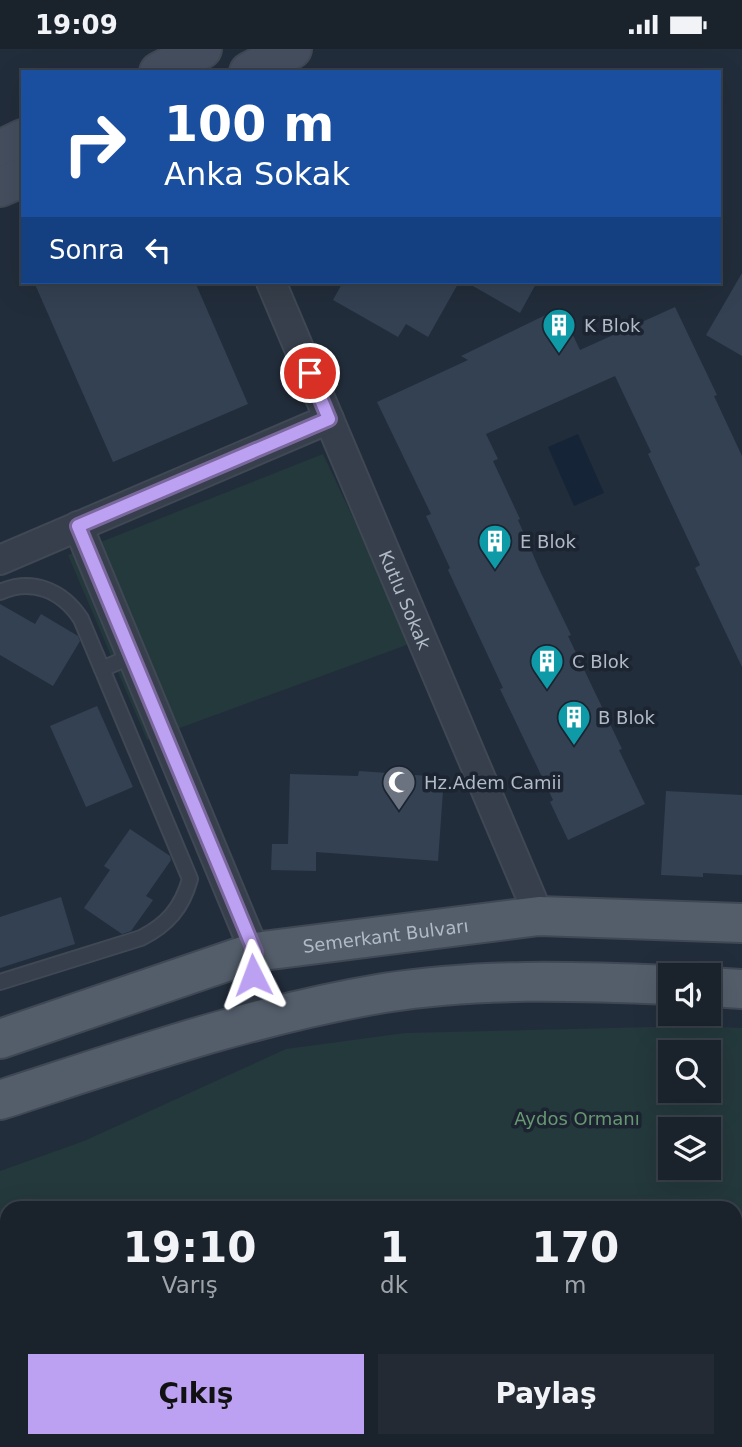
<!DOCTYPE html>
<html lang="tr">
<meta charset="utf-8">
<style>
:root{--surface:#1a222c;--page:#232a34;--text:#f1f3f6;--muted:#9fa4a9;--line:#383f48;--accent:#bca0f2}
body{margin:0;font-family:"DejaVu Sans",sans-serif;background:var(--page);color:var(--text);height:100vh;display:flex;flex-direction:column;font-size:26px;white-space:nowrap}
*{box-sizing:border-box;margin:0}
p{font-size:23px;color:var(--muted)}
.icon{flex:none;width:38px;height:38px;fill:none;stroke:currentColor;stroke-width:2;stroke-linecap:round;stroke-linejoin:round}
.map{position:relative;flex:1;overflow:hidden}
.drawer{position:absolute;left:0px;top:1152px;width:742px;height:247px;display:flex;flex-direction:column;background:var(--surface);border-radius:21px 21px 0 0;box-shadow:0 7px 28px #0002,0 0 0 2px var(--line)}
.drawer>*{flex:none}
.top-card{position:absolute;left:21px;top:21px;width:700px;height:214px;border-radius:0px;box-shadow:0 7px 28px #0002,0 0 0 2px var(--line);background:#1a4fa0;color:#fff;overflow:hidden}
.controls{position:absolute;left:658px;top:914px;display:grid;gap:14px}
.controls a{display:grid;place-items:center;width:63px;height:63px;border-radius:0px;background:var(--surface);box-shadow:0 7px 28px #0002,0 0 0 2px var(--line);font-size:35px}
.pin{position:absolute;display:grid;place-items:center;width:60px;height:60px;color:#fff;margin:-30px;border:4px solid #fff;border-radius:50%;box-shadow:0 2px 7px #0007}
.me{position:absolute;width:77px;margin:-38px;rotate:357deg;stroke-linejoin:round;filter:drop-shadow(0 0 5px #0008)}
.turn{display:flex;align-items:center;gap:24px;height:147px;padding:0 28px;font-size:32px}
.turn .icon{width:91px;height:91px;stroke-width:2.5}
.turn b{display:block;font-size:49px;line-height:60px}
.then{display:flex;align-items:center;height:66px;padding:0 28px;background:#0003;gap:14px;font-size:26px}
.eta{display:flex;justify-content:space-evenly;align-items:center;height:119px;text-align:center}
.eta b{font-size:42px;font-weight:700;line-height:49px}
.primary-button{display:flex;gap:14px;margin-top:auto;padding:14px 28px}
.primary-button a{flex:1;height:80px;border-radius:0px;background:var(--accent);color:#111;font-size:28px;font-weight:700;line-height:80px;text-align:center}
.primary-button a+a{background:var(--page);color:var(--text)}
.status{display:flex;justify-content:space-between;align-items:center;height:49px;padding:0 35px;background:var(--surface);direction:ltr}
.status svg{height:19px;fill:currentColor}
.map>svg:first-child{display:block}
.green{fill:#24393c;fill-rule:evenodd}
.water{fill:#162438}
.building{fill:#344152}
.lines{fill:none;stroke-linecap:round;stroke-linejoin:round}
.lane-casing{stroke:#3f4854;stroke-width:18}
.street-casing{stroke:#3f4854;stroke-width:32}
.secondary-casing{stroke:#3f4854;stroke-width:42}
.primary-casing{stroke:#3f4854;stroke-width:42}
.lane{stroke:#363f4b;stroke-width:14}
.street{stroke:#363f4b;stroke-width:28}
.secondary{stroke:#444e5e;stroke-width:38}
.primary{stroke:#545e6b;stroke-width:38}
.route-casing{stroke:#7a689d;stroke-width:18}
.route{stroke:#bca0f2;stroke-width:12}
.labels{text-anchor:middle;dominant-baseline:central;stroke-width:7;stroke-linejoin:round;paint-order:stroke}
.poi-label{font-size:18px;fill:#b1bac7;stroke:#1b2430;text-anchor:start}
.street-label{font-size:18px;fill:#b1bac7;stroke:#1b2430}
.park-label{font-size:18px;fill:#689872;stroke:#1b2430}
</style>
<div class="status"><b>19:09</b><svg viewBox="0 0 49 12"><path d="M0 12V9h3v3zM5 12V6h3v6zM10 12V3h3v9zM15 12V0h3v12zM26 1h20v11H26zM47 4h2v5h-2z"/></svg></div>
<div class="map">
<svg width="742" height="1398" viewBox="0 0 742 1398">
<rect width="100%" height="100%" fill="#222d3b"/>
<!-- green -->
<g class="green">
<polygon points="323,405 412,594 147,691 68,506"/>
<path d="M693,977L742,979V1398H0V1122L84,1092L286,1000L405,984ZM670,1003H709V1041H670ZM670,1080H709V1118H670ZM7,1158H735V1391H7Z"/>
</g>
<!-- water -->
<polygon class="water" points="578,385 604,444 574,457 548,398"/>
<!-- building -->
<g class="building">
<polygon points="742,224 742,307 706,286"/>
<polygon points="34,233 195,233 248,355 113,413"/>
<polygon points="343,233 459,233 428,288 406,275 398,288 333,251"/>
<polygon points="466,233 537,233 520,264"/>
<polygon points="675,258 717,346 714,347 742,407 742,618 695,519 700,516 648,405 651,403 615,327 486,385 498,410 493,412 520,470 518,471 541,524 571,586 568,587 622,700 619,701 645,755 568,791 550,753 553,751 500,640 503,639 448,521 450,519 426,467 431,465 377,353 468,311 461,307 560,259 580,301"/>
<polygon points="0,555 35,575 41,565 78,587 80,592 53,637 0,606"/>
<polygon points="97,657 133,738 86,758 50,677"/>
<polygon points="359,722 444,728 438,812 316,803 316,822 271,821 272,795 288,795 290,725 358,727"/>
<polygon points="666,742 742,746 742,826 703,824 703,828 661,826"/>
<polygon points="130,780 170,807 171,811 146,847 153,851 131,882 122,885 84,859 110,821 104,817"/>
<polygon points="61,848 75,895 0,919 0,868"/>
</g>
<g class="lines">
<defs>
<g id="lane">
<path d="M0,543C32,529 62,541 81,570L190,830C182,859 167,876 141,889L0,933"/>
<polyline points="102,620 132,607"/>
</g>
<g id="street">
<path id="s1" d="M271,233L539,867"/>
<polyline points="78,477 255,903 247,973"/>
<polyline points="0,511 329,370"/>
</g>
<g id="secondary">
<polyline points="159,23 202,0"/>
<polyline points="249,23 292,0"/>
<polyline points="0,101 23,90"/>
<polyline points="0,138 23,128"/>
</g>
<g id="primary">
<polyline points="709,938 742,940"/>
<path id="s2" d="M0,990L255,903L539,867L742,874"/>
<path d="M0,1051C127,1010 252,966 384,944C478,929 575,932 670,936"/>
</g>
</defs>
<!-- lane casing -->
<use href="#lane" class="lane-casing"/>
<!-- street casing -->
<use href="#street" class="street-casing"/>
<!-- secondary casing -->
<use href="#secondary" class="secondary-casing"/>
<!-- primary casing -->
<use href="#primary" class="primary-casing"/>
<!-- lane -->
<use href="#lane" class="lane"/>
<!-- street -->
<use href="#street" class="street"/>
<!-- secondary -->
<use href="#secondary" class="secondary"/>
<!-- primary -->
<use href="#primary" class="primary"/>
</g>
<g class="lines">
<defs>
<polyline id="route" points="253,926 255,903 78,477 329,370 310,324"/>
</defs>
<!-- route casing -->
<use href="#route" class="route-casing"/>
<!-- route -->
<use href="#route" class="route"/>
</g>
<!-- icons -->
<defs>
<symbol id="building-pin" viewBox="-11 -11 22 30"><path d="M0 17L-7.5 6A9.5 9.5 0 1 1 7.5 6Z" fill="#0f9aa8" stroke="#1b2430"/><path d="M-4-6H4V6H1V3H-1V6H-4ZM-2.5-4.3h1.7v1.8h-1.7ZM.8-4.3h1.7v1.8H.8ZM-2.5-1h1.7V.8h-1.7ZM.8-1h1.7V.8H.8Z" fill="#fff"/></symbol>
<symbol id="mosque-pin" viewBox="-11 -11 22 30"><path d="M0 17L-7.5 6A9.5 9.5 0 1 1 7.5 6Z" fill="#6b7280" stroke="#1b2430"/><path d="M3.5-4.9A6 6 0 1 0 3.5 4.9A5 5 0 1 1 3.5-4.9Z" fill="#fff"/></symbol>
</defs>
<g fill-rule="evenodd">
<use href="#building-pin" x="540" y="257" width="38" height="52"/>
<use href="#building-pin" x="476" y="473" width="38" height="52"/>
<use href="#building-pin" x="528" y="593" width="38" height="52"/>
<use href="#building-pin" x="555" y="649" width="38" height="52"/>
<use href="#mosque-pin" x="380" y="714" width="38" height="52"/>
</g>
<g class="labels">
<!-- poi labels -->
<g class="poi-label">
<text x="584" y="276">K Blok</text>
<text x="520" y="492">E Blok</text>
<text x="572" y="612">C Blok</text>
<text x="598" y="668">B Blok</text>
<text x="424" y="733">Hz.Adem Camii</text>
</g>
<!-- street labels -->
<g class="street-label">
<text stroke="none"><textPath href="#s1" startOffset="345">Kutlu Sokak</textPath></text>
<text stroke="none"><textPath href="#s2" startOffset="401">Semerkant Bulvarı</textPath></text>
</g>
<!-- park labels -->
<g class="park-label">
<text x="577" y="1069">Aydos Ormanı</text>
</g>
</g>
</svg>
<div class="controls">
<a><svg class="icon" aria-label="sound" viewBox="0 0 24 24"><path d="M4 9h4l5-4v14l-5-4H4zM17 9q2 3 0 6"/></svg></a>
<a><svg class="icon" aria-label="search" viewBox="0 0 24 24"><circle cx="10" cy="10" r="6"/><path d="M15 15l6 6"/></svg></a>
<a><svg class="icon" aria-label="layers" viewBox="0 0 24 24"><path d="M12 4l9 5-9 5-9-5zM3 14l9 5 9-5"/></svg></a>
</div>
<div class="pin" style="left:310px;top:324px;background:#d93025"><svg class="icon" aria-label="arrive" viewBox="0 0 24 24"><path d="M6 21V4h12l-3 4 3 4H6"/></svg></div>
<svg class="me" style="left:253px;top:926px" viewBox="-20 -20 40 40"><path d="M0-17L14 15 0 8-14 15z" fill="#bca0f2" stroke="#fff" stroke-width="4"/></svg>
<div class="top-card">
<div class="turn"><svg class="icon" aria-label="right" viewBox="0 0 24 24"><path d="M7 20v-9h11M14 6l5 5-5 5"/></svg><div><b>100 m</b>Anka Sokak</div></div>
<div class="then">Sonra<svg class="icon" aria-label="left" viewBox="0 0 24 24"><path d="M17 20v-9H6M10 6l-5 5 5 5"/></svg></div>
</div>
<section class="drawer">
<div class="eta">
<div><b>19:10</b><p>Varış</p></div>
<div><b>1</b><p>dk</p></div>
<div><b>170</b><p>m</p></div>
</div>
<div class="primary-button"><a>Çıkış</a><a>Paylaş</a></div>
</section>
</div>
